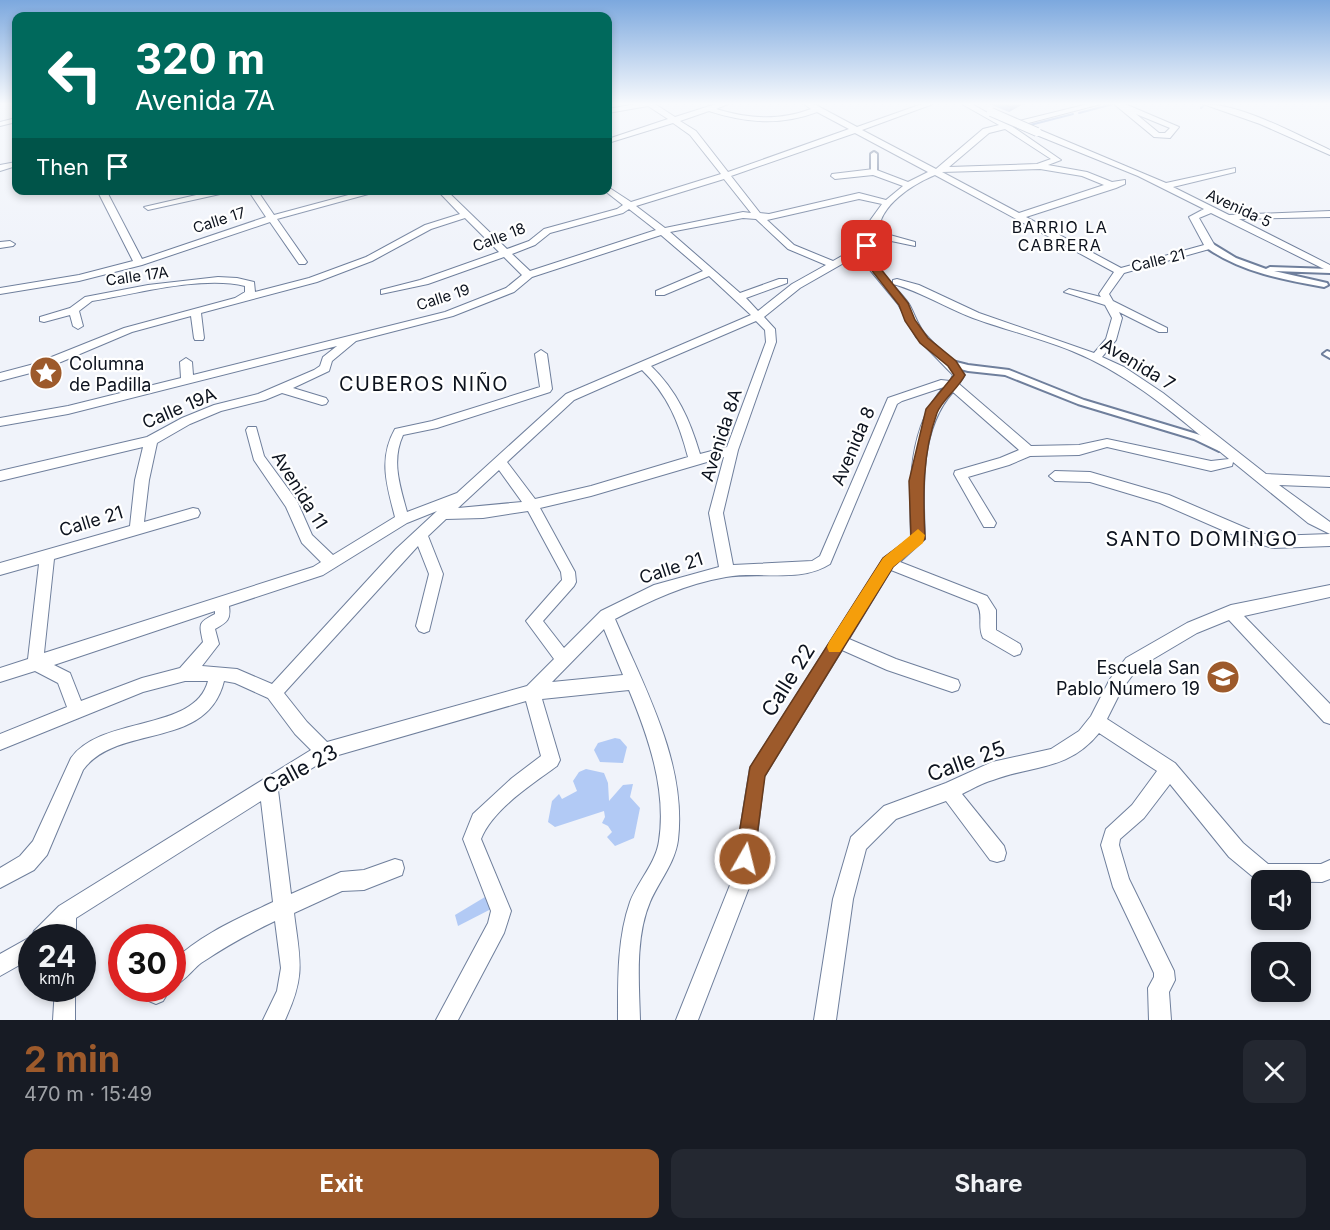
<!DOCTYPE html>
<meta charset="utf-8">
<style>
:root{--surface:#171b24;--page:#242831;--text:#f1f3f6;--muted:#9ea1a6;--accent:#9d5a2b}
body{margin:0;font-family:Inter,sans-serif;background:var(--page);color:var(--text);height:100vh;display:flex;flex-direction:column;font-size:22px;white-space:nowrap}
*{box-sizing:border-box;margin:0}
p{font-size:20px;color:var(--muted)}
.icon{flex:none;width:33px;height:33px;fill:none;stroke:currentColor;stroke-width:2;stroke-linecap:round;stroke-linejoin:round}
.map{position:relative;height:1020px;overflow:hidden}
.drawer{display:flex;flex-direction:column;background:var(--surface);flex:1}
.drawer>*{flex:none}
.hud{position:absolute;left:12px;top:12px;width:600px;height:183px;border-radius:12px;box-shadow:0 3px 9px #0003;background:#00695c;color:#fff;overflow:hidden}
.fabs{position:absolute;left:1251px;top:870px;display:grid;gap:12px}
.fabs a{display:grid;place-items:center;width:60px;height:60px;border-radius:12px;background:var(--surface);box-shadow:0 3px 9px #0003;font-size:30px}
.speed{position:absolute;left:18px;top:924px;display:flex;gap:12px;font-size:30px;font-weight:700;text-align:center}
.speed>*{display:grid;place-content:center;width:78px;height:78px;border-radius:50%;background:var(--surface);box-shadow:0 3px 9px #0003;line-height:1}
.speed small{font-size:15px;font-weight:400}
.speed .limit{border:9px solid #d22;background:#fff;color:#111}
.pin{position:absolute;display:grid;place-items:center;width:51px;height:51px;color:#fff;margin:-26px;border-radius:12px;box-shadow:0 3px 9px #0006}
.me{position:absolute;width:66px;margin:-33px;rotate:8deg;stroke-linejoin:round;filter:drop-shadow(0 0 4px #0008)}
.turn{display:flex;align-items:center;gap:21px;height:126px;padding:0 24px;font-size:27px}
.turn .icon{width:78px;height:78px;stroke-width:2.5}
.turn b{display:block;font-size:42px;line-height:51px}
.then{display:flex;align-items:center;height:57px;padding:0 24px;background:#0003;gap:12px;font-size:22px}
.round{display:grid;place-items:center;flex:none;width:63px;height:63px;border-radius:12px;background:var(--page)}
.headline{display:flex;align-items:center;justify-content:space-between;height:102px;padding:0 24px}
h1{font-size:36px;font-weight:700;line-height:45px;color:var(--accent)}
.action{display:flex;gap:12px;margin-top:auto;padding:12px 24px}
.action a{flex:1;height:69px;border-radius:12px;background:var(--accent);color:#fff;font-size:24px;font-weight:700;line-height:69px;text-align:center}
.action a+a{background:var(--page);color:var(--text)}
.map>svg:first-child{display:block}
.green{fill:#b2caf5}
.lines{fill:none;stroke-linecap:round;stroke-linejoin:round}
.stream{stroke:#7a97ce;stroke-width:2}
.pedestrian-casing{stroke:#6f7f9c;stroke-width:4}
.minor-casing{stroke:#6f7f9c;stroke-width:2}
.pedestrian{fill:#fff;fill-rule:evenodd}
.minor{fill:#fff;fill-rule:evenodd}
.minor-bridge-casing{stroke:#6f7f9c;stroke-width:10;stroke-linecap:butt}
.minor-bridge{stroke:#fff;stroke-width:8}
.wall{fill:#849dcf}
.shaded-wall{fill:#6b80a9}
.building{fill:#99b7f1;stroke:#6b80a9;stroke-width:1.5}
.route{fill:#9d5a2b;stroke:#663a1c;stroke-width:1.5}
.slow{fill:#f59e0b}
.labels{text-anchor:middle;dominant-baseline:central;stroke-width:4.5;stroke-linejoin:round;paint-order:stroke}
.far-street-label{font-size:15px;fill:#0d131e;stroke:#fff}
.far-neighbourhood-label{font-size:16px;letter-spacing:1.5px;fill:#0d131e;stroke:#fff}
.poi-label{font-size:18px;fill:#0d131e;stroke:#fff;text-anchor:start}
.street-label{font-size:18px;fill:#0d131e;stroke:#fff}
.neighbourhood-label{font-size:20px;letter-spacing:1.5px;fill:#0d131e;stroke:#fff}
.near-street-label{font-size:21px;fill:#0d131e;stroke:#fff}
</style>
<div class="map">
<svg width="1330" height="1020" viewBox="0 0 1330 1020">
<rect width="100%" height="100%" fill="#f0f3fa"/>
<!-- green -->
<g class="green">
<polygon points="615,738 620,739 627,747 623,763 600,762 594,750 598,743"/>
<polygon points="586,769 604,773 608,783 609,801 623,785 633,784 630,797 640,808 634,838 615,846 607,837 612,832 608,826 602,823 605,817 604,811 555,827 548,822 552,801 559,794 562,799 577,791 573,781 579,772"/>
<polygon points="490,894 495,907 458,926 455,915"/>
</g>
<g class="lines">
<!-- stream -->
<g class="stream">
<polyline points="1209,104 1219,104"/>
<polyline points="1201,108 1204,105"/>
<polyline points="1079,113 1113,104"/>
<polyline points="1030,125 1073,114"/>
</g>
<defs>
<g id="pedestrian">
<polygon points="874,152 877,154 877,172 874,174 871,172 871,154"/>
<path d="M1207,244H1213L1236,258L1266,269L1270,267L1330,269V273L1274,271L1327,283L1328,285L1324,287C1284,280 1241,272 1207,248Z"/>
<polygon points="1327,351 1330,352 1330,358 1323,354"/>
<polygon points="952,361 968,365 1009,370 1084,400 1200,435 1222,445 1224,447 1219,451 1194,439 1078,404 1005,375 968,371 949,366 948,364"/>
</g>
<g id="minor">
<path d="M636,104H655L675,117L716,104H728L716,109C749,119 779,121 811,109L804,104H814L857,127L922,104H933L862,130L936,169L983,129L999,125L962,104H972L1007,124L1088,104H1101L1013,127L1061,160L1048,165L1087,172L1112,182L1125,180V184L1116,188L1026,217L1121,268L1204,245L1189,217L1204,209L1138,176L1034,134V130H1040L1166,183L1235,168V172L1173,187L1229,215L1330,211V217L1239,219L1330,265V272L1211,213L1199,218L1215,246L1213,248L1124,273L1109,294L1113,301L1167,328V332H1159L1119,312L1122,318L1116,340L1102,357L1124,367L1163,393L1266,474L1330,477V487L1279,485L1330,522V546L1273,548L1245,540L1160,503L1090,482L1055,481L1049,476L1055,471L1090,472L1169,495L1253,531L1273,536L1330,534L1308,523L1233,462L1232,466L1211,471L1107,447L1079,455L1030,456L1009,465L968,477L996,523L994,527H984L954,474L955,471L1000,458L1019,450L953,392C919,430 923,491 925,539L900,562L987,596L996,610V630L1020,644L1022,649L1020,654L1014,656L983,638C977,626 984,615 977,604L891,570L849,639L896,659L958,680L960,685L958,690L952,692L887,670L842,650L764,777L752,880L698,1020H676L732,880L750,768L883,559L911,537C909,487 908,426 944,387L902,401L897,404L830,564C801,583 760,571 726,577C686,584 651,600 615,619C644,687 687,763 678,840C675,863 659,881 650,902C635,937 639,983 640,1020H618C618,981 617,939 630,902C638,881 656,863 659,841C667,790 648,736 629,690L542,699L560,760L557,766C532,784 492,810 481,839L511,911L504,933L458,1020H436L488,923L491,911L463,839L473,814L512,778L541,756L526,701L328,758L278,790L291,894L341,872L364,870L395,859L402,861L404,868L402,875L364,890L342,891L294,913C300,961 306,975 285,1020H263L277,991L281,968L275,921C246,935 228,945 201,963C191,971 184,982 172,987V962C201,934 237,919 273,902L261,801L76,918V938H32V958L0,976V954L32,936L34,931L59,906L311,750L295,734L268,698L235,683L224,681C207,751 117,723 83,770L47,855L34,870L0,888V868L20,856L33,841L71,758C102,715 195,732 208,681H185L143,692L0,750V734L67,707L58,683L35,671L0,682V668L28,659L39,564L0,575V563L130,526L135,480L143,447L0,481V471L147,437L182,418L214,405L258,394L314,370L320,366L323,357L337,346L68,414L0,426V418L68,406L181,378L180,362L186,358L192,362L193,375L445,312L506,288L522,275L504,257L428,284L381,294V290L420,280L499,252L465,218L431,229L372,261L317,282L201,313L204,338L203,340H195L194,338L191,316L132,332L42,370L0,381V373L34,364L124,328L235,298L245,292V286C203,275 135,294 92,301L79,311L83,326L78,329L73,326L70,315L44,322L40,321V317L70,308L85,297L148,285L218,277L237,278L254,282L255,292L309,278L366,257L425,225L460,214L437,190H446L507,249L529,241L544,229L617,209L623,205L605,191L608,190V187L631,202L721,174L690,135L673,123L608,143V139L668,119L648,106L608,113V109ZM709,111C746,123 780,126 817,112L849,129L728,172L696,131L680,121ZM1005,129L1051,159L1037,164L949,167L989,133ZM855,133L928,172L908,182L874,169L832,174L831,176L835,179L873,175L903,186L886,200L859,193L769,214L760,213L731,176ZM1040,169L1082,176L1104,185L1019,213L942,172ZM935,175L1114,272L1099,294L1101,297L1069,289L1064,292L1105,305L1112,318L1106,339L1094,353L979,313L919,285L897,279L893,280V284C922,292 946,308 973,318C1006,330 1040,338 1072,351C1132,375 1180,419 1229,459L1211,461L1107,439L1079,445L1031,446L959,384L965,375L963,372C953,358 938,349 927,336C918,327 915,314 909,304C896,284 862,263 877,238L915,246V242L879,232C878,206 913,184 935,175ZM724,179L751,213L743,212L665,228L636,206ZM859,199L882,204L869,222V234L863,244L833,261L794,245L767,220ZM629,209L656,230L530,271L512,254L535,245L550,233L623,213ZM743,218L756,219L788,249L826,265L792,284L758,311L746,298L787,283V279H779L740,293L670,232ZM661,235L703,271L656,291V295H664L709,276L751,315L566,394L457,493L407,512C400,486 391,461 403,435L437,428L550,392L552,389L547,354L541,350L535,354L540,387L432,421L395,429C378,459 387,486 395,517L333,555L312,535L297,501L264,456L256,427H248L246,430L254,460L286,507L302,543L321,562L313,567L44,653L54,559L198,517L200,513L198,509L193,508L144,522L149,480L157,443L190,424L221,411L265,400L282,393L322,405L326,404L328,401L326,398L293,388L329,371L332,361L356,341L453,316L514,292L532,277ZM863,252L870,270L898,304L916,337L953,375L950,381L941,380L888,398L820,556L812,561L733,565L723,513L738,450L776,342L775,329L764,317L800,288ZM756,321L765,330L766,342L727,447L700,454C690,420 677,391 651,366ZM642,370C668,395 679,423 688,457L591,486L535,499L507,462L574,400ZM724,457L709,513L719,567L654,585L601,611L564,648L543,621L574,586L576,582L575,572L540,508L591,496ZM499,470L522,502L458,508ZM437,511L396,549L272,684L237,669L202,666L219,644L215,629C227,622 231,620 229,606L323,575L407,523ZM528,511L561,572L562,580L526,621L554,659L527,686L327,742L307,722L284,693L418,546L429,574L416,626L419,631L424,633L429,631L443,574L428,536L446,519L483,518ZM215,611V614C198,623 199,623 203,642L180,668L142,678L81,701L70,673L54,665ZM604,629L623,675L552,682Z"/>
<path d="M1114,104H1125L1179,127L1170,138L1154,137ZM1136,114L1170,128L1165,133H1159Z"/>
<path d="M1203,104C1242,104 1295,134 1330,150V155L1260,124Z"/>
<polygon points="16,118 16,122 0,126 0,122"/>
<polygon points="16,162 16,166 0,171 0,165"/>
<polygon points="97,190 106,190 142,259 266,217 248,190 257,190 274,215 367,190 383,190 277,219 307,262 305,264 299,264 270,222 142,265 79,281 0,294 0,288 79,275 133,261"/>
<polygon points="218,190 238,190 148,210 144,207"/>
<polygon points="10,241 15,244 13,246 0,248 0,242"/>
<path d="M1330,585V597L1244,616L1330,704V724L1324,722L1229,620L1197,633L1138,668L1122,689L1107,719L1175,763L1243,843L1268,864H1321L1330,860V879L1322,882L1258,881L1229,857L1170,784L1144,818L1120,839L1119,845L1129,879L1174,971L1175,980L1169,992L1171,1020H1149L1148,988L1154,977V973L1113,887L1101,845L1106,829L1132,805L1157,771L1099,733C1068,771 1033,765 993,780C982,783 972,789 962,794L1004,846L1006,853L1004,860L997,862L990,860L946,801L896,819L866,849L853,899L836,1020H814L833,899L849,844L851,837L884,806L946,783L992,762L1051,749L1079,731L1091,716L1110,679L1126,658L1187,623L1231,605Z"/>
<polygon points="55,988 75,988 75,1020 53,1020"/>
<polygon points="148,988 171,988 163,1001 156,1004 149,1001 146,994"/>
</g>
</defs>
<!-- pedestrian casing -->
<use href="#pedestrian" class="pedestrian-casing"/>
<!-- minor casing -->
<use href="#minor" class="minor-casing"/>
<!-- pedestrian -->
<use href="#pedestrian" class="pedestrian"/>
<!-- minor -->
<use href="#minor" class="minor"/>
<defs>
<polyline id="minor-bridge" points="991,112 1037,132"/>
</defs>
<!-- minor-bridge casing -->
<use href="#minor-bridge" class="minor-bridge-casing"/>
<!-- minor-bridge -->
<use href="#minor-bridge" class="minor-bridge"/>
</g>
<!-- wall -->
<polygon class="wall" points="989,104 1023,104 1009,112"/>
<!-- shaded-wall -->
<polygon class="shaded-wall" points="1017,104 1023,104 1009,112 1011,107"/>
<!-- building -->
<polygon class="building" points="1004,104 1017,104 1011,107"/>
<!-- sky -->
<linearGradient id="sky" x2="0" y2="1"><stop stop-color="#7ca8de"/><stop offset="0.42" stop-color="#f8fafd"/><stop offset="1" stop-color="#f8fafd" stop-opacity="0"/></linearGradient>
<rect width="1330" height="247" fill="url(#sky)"/>
<!-- route -->
<path class="route" d="M863,244L871,246L872,258L908,303L915,320L928,338L956,361L965,375C958,389 942,400 937,413C922,454 923,496 925,539L893,567L765,776L754,859L752,865L745,868L738,865L735,859L750,767L883,558L911,537L909,481L926,409L954,375L948,366L920,343L905,321L899,305L862,258Z"/>
<!-- slow -->
<polygon class="slow" points="918,529 925,535 923,543 893,567 840,652 829,652 827,647 829,642 883,558"/>
<!-- icons -->
<defs>
<symbol id="sight-disc" viewBox="-11 -11 22 22"><circle r="9.5" fill="#9d5a2b" stroke="#fff"/><path d="M0-6L1.8-2.2L6-1.7L2.9 1.2L3.7 5.4L0 3.3L-3.7 5.4L-2.9 1.2L-6-1.7L-1.8-2.2Z" fill="#fff"/></symbol>
<symbol id="school-disc" viewBox="-11 -11 22 22"><circle r="9.5" fill="#9d5a2b" stroke="#fff"/><path d="M0-5L7-2L0 1L-7-2ZM-4 1L0 2.5L4 1V4Q0 6-4 4Z" fill="#fff"/></symbol>
</defs>
<g fill-rule="evenodd">
<use href="#sight-disc" x="27" y="354" width="38" height="38"/>
<use href="#school-disc" x="1204" y="658" width="38" height="38"/>
</g>
<g class="labels">
<!-- far-street labels -->
<g class="far-street-label">
<text transform="translate(1239 208) rotate(25)">Avenida 5</text>
<text transform="translate(219 220) rotate(-18)">Calle 17</text>
<text transform="translate(499 237) rotate(-21)">Calle 18</text>
<text transform="translate(1158 260) rotate(-14)">Calle 21</text>
<text transform="translate(137 276) rotate(-8)">Calle 17A</text>
<text transform="translate(443 297) rotate(-18)">Calle 19</text>
</g>
<!-- far-neighbourhood labels -->
<g class="far-neighbourhood-label">
<text x="1060" y="227">BARRIO LA<tspan x="1060" dy="18">CABRERA</tspan></text>
</g>
<!-- poi labels -->
<g class="poi-label">
<text x="69" y="363">Columna<tspan x="69" dy="21">de Padilla</tspan></text>
<text x="1200" y="667" text-anchor="end">Escuela San<tspan x="1200" dy="21">Pablo Numero 19</tspan></text>
</g>
<!-- street labels -->
<g class="street-label">
<text transform="translate(1138 364) rotate(31)">Avenida 7</text>
<text transform="translate(179 408) rotate(-23)">Calle 19A</text>
<text transform="translate(721 435) rotate(-72)">Avenida 8A</text>
<text transform="translate(853 446) rotate(-67)">Avenida 8</text>
<text transform="translate(300 490) rotate(58)">Avenida 11</text>
<text transform="translate(91 521) rotate(-17)">Calle 21</text>
<text transform="translate(671 568) rotate(-18)">Calle 21</text>
</g>
<!-- neighbourhood labels -->
<g class="neighbourhood-label">
<text x="424" y="384">CUBEROS NIÑO</text>
<text x="1202" y="539">SANTO DOMINGO</text>
</g>
<!-- near-street labels -->
<g class="near-street-label">
<text transform="translate(788 680) rotate(-58)">Calle 22</text>
<text transform="translate(966 761) rotate(-20)">Calle 25</text>
<text transform="translate(300 769) rotate(-28)">Calle 23</text>
</g>
</g>
</svg>
<div class="fabs">
<a><svg class="icon" aria-label="sound" viewBox="0 0 24 24"><path d="M4 9h4l5-4v14l-5-4H4zM17 9q2 3 0 6"/></svg></a>
<a><svg class="icon" aria-label="search" viewBox="0 0 24 24"><circle cx="10" cy="10" r="6"/><path d="M15 15l6 6"/></svg></a>
</div>
<div class="speed"><div>24<small>km/h</small></div><div class="limit">30</div></div>
<div class="pin" style="left:867px;top:246px;background:#d93025"><svg class="icon" aria-label="arrive" viewBox="0 0 24 24"><path d="M6 21V4h12l-3 4 3 4H6"/></svg></div>
<svg class="me" style="left:745px;top:859px" viewBox="-20 -20 40 40"><circle r="17" fill="#9d5a2b" stroke="#fff" stroke-width="3"/><path d="M0-11L8 9 0 5-8 9z" fill="#fff"/></svg>
<div class="hud">
<div class="turn"><svg class="icon" aria-label="left" viewBox="0 0 24 24"><path d="M17 20v-9H6M10 6l-5 5 5 5"/></svg><div><b>320 m</b>Avenida 7A</div></div>
<div class="then">Then<svg class="icon" aria-label="arrive" viewBox="0 0 24 24"><path d="M6 21V4h12l-3 4 3 4H6"/></svg></div>
</div>
</div>
<section class="drawer">
<div class="headline"><div><h1>2 min</h1><p>470 m · 15:49</p></div><a class="round"><svg class="icon" aria-label="close" viewBox="0 0 24 24"><path d="M6 6l12 12M18 6L6 18"/></svg></a></div>
<div class="action"><a>Exit</a><a>Share</a></div>
</section>
